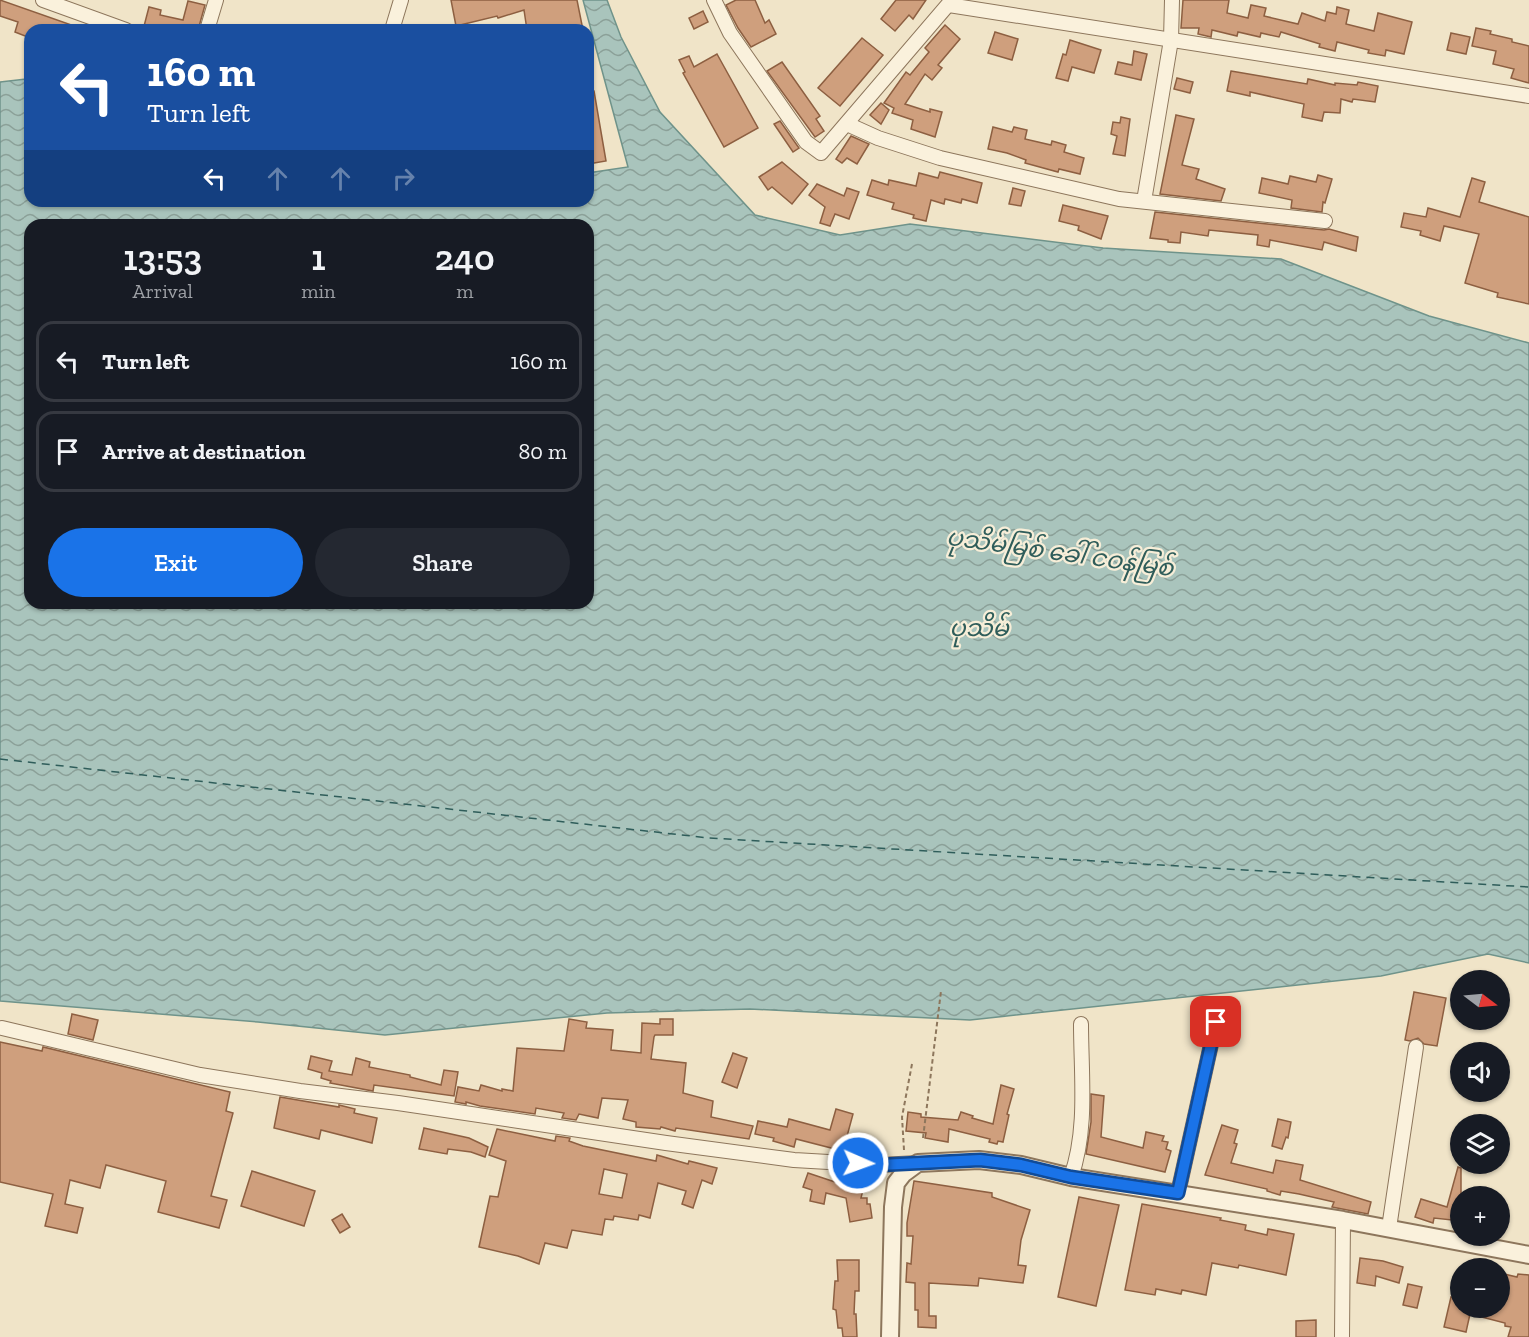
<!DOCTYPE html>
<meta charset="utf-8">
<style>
:root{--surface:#171b24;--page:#242831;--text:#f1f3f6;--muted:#9ea1a6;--line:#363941;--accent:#1a73e8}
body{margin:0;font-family:"Zilla Slab","Noto Sans Myanmar",serif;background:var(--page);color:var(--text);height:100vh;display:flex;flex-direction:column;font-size:22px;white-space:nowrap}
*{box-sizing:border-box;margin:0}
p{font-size:20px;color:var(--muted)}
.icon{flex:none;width:33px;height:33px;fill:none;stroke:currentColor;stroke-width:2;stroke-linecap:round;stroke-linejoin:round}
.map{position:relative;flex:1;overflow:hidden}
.drawer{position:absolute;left:24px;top:219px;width:570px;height:390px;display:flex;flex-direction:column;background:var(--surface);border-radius:18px;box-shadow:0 2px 4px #0004}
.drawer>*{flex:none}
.top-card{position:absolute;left:24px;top:24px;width:570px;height:183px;border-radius:18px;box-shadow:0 2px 4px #0004;background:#1a4fa0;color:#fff;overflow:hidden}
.needle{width:39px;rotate:106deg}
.buttons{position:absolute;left:1450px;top:970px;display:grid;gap:12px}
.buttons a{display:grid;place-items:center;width:60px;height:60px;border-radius:50%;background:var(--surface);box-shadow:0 2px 4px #0004;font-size:30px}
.pin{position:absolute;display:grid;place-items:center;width:51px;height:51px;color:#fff;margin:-26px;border-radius:12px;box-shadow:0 3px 9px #0006}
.me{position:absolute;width:66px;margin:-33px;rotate:92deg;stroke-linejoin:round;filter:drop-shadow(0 0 4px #0008)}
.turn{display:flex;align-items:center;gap:21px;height:126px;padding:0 24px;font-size:27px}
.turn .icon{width:78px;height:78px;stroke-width:2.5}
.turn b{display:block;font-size:42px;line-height:51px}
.lanes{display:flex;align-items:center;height:57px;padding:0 24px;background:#0003;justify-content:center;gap:30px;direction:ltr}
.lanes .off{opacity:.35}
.eta{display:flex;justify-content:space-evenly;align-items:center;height:102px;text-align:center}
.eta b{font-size:36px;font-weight:600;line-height:42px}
.button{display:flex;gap:12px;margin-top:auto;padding:12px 24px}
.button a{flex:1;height:69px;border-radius:36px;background:var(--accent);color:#fff;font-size:24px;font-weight:600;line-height:69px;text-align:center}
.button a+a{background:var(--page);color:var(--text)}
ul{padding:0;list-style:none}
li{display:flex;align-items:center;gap:18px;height:81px;margin:0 12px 9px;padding:0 12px;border:3px solid var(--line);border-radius:18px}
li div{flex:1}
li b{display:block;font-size:22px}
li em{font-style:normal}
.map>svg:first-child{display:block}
.water{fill:url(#water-waves);stroke:#6f938a;stroke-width:1.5;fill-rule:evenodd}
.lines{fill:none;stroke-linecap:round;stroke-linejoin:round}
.ferry{stroke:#2f5d5a;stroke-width:1.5;stroke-dasharray:8 6;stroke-linecap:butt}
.building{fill:#cf9f7d;stroke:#8d5f41;stroke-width:1.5;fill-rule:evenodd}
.minor-casing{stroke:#8d765c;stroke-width:16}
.tertiary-casing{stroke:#8d765c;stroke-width:20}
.path{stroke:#8d765c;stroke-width:2;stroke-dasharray:4.5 3;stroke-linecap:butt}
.minor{stroke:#faf1dc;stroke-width:14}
.tertiary{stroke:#faf1dc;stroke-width:16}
.route-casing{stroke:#114b97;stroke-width:15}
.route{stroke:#1a73e8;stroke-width:10}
.labels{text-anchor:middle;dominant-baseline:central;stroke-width:4.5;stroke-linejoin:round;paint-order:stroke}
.water-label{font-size:24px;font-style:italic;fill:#2f5d5a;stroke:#f7eed8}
</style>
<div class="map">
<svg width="1529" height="1337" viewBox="0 0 1529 1337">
<defs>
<pattern id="water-waves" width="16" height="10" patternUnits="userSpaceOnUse" patternTransform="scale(1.5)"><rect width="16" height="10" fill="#a9c4bc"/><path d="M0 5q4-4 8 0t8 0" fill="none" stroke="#8ba098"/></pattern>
</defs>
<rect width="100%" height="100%" fill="#f0e4c8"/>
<!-- water -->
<path class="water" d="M583,0H607L621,37L660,112L755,215L840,235L910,224L1103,248L1281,259L1429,316L1529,343V963L1488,954L1381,976L970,1020L750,1009L607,1013L385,1035L258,1022L0,1001V82L26,79L30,81V201H588V173L628,167ZM30,225H588V603H30Z"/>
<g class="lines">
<!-- ferry -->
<polyline class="ferry" points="0,759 709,838 1529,887"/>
</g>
<!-- building -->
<g class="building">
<polygon points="0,0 80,28 80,30 30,30 30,38 15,32 18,22 0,16"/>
<polygon points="451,0 577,0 583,30 527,30 524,10 498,18 497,16 456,26"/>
<polygon points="736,0 755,0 765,23 769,20 776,34 751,47 738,28 726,5"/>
<polygon points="896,0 926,0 913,19 909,15 895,31 881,19"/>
<polygon points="1183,0 1229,0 1227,13 1248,18 1251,5 1266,8 1264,16 1298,24 1302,13 1325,21 1327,12 1336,14 1337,7 1349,10 1346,24 1374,31 1378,13 1412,22 1404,54 1386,50 1385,56 1368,53 1369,50 1337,42 1335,51 1319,47 1320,44 1281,32 1279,37 1261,33 1260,37 1238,32 1237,36 1212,30 1211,37 1198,34 1199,28 1181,28"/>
<polygon points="188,1 205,5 198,30 143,30 149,7 161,10 160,15 183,20"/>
<polygon points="703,11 708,22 694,29 689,18"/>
<polygon points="945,25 960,39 938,65 942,68 932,80 925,74 905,104 930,112 930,109 942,112 935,137 911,129 913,120 892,113 894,108 884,103 906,72 910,75 929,52 925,48"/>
<polygon points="1476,28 1491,31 1490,34 1512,39 1512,42 1529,46 1529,83 1511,78 1514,69 1493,64 1496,51 1472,46"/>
<polygon points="995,32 1018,39 1012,60 988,53"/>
<polygon points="1451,33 1470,37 1466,54 1447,50"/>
<polygon points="862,38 883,55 840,106 818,88"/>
<polygon points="1070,40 1101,50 1094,73 1072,67 1068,81 1056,78 1063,54 1066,55"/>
<polygon points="1134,51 1147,54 1141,80 1115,74 1118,62 1132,65"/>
<polygon points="717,54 758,128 724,147 683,73 685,72 679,60 689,56 694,67"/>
<polygon points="782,62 820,116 816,119 824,131 815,137 767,71"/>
<polygon points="1231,71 1307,84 1308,79 1335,85 1335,83 1357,85 1358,82 1378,86 1375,102 1353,99 1352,102 1341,99 1340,113 1324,112 1322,121 1302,117 1304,104 1250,92 1250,96 1227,91"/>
<polygon points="1177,78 1193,82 1190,93 1174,89"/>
<polygon points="594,91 606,161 588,164 588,92"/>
<polygon points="881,103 889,110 881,124 870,115"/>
<polygon points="1176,115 1194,119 1182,165 1199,169 1196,179 1225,189 1221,201 1160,194"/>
<polygon points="1121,117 1130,119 1125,156 1113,154 1117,136 1111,134 1113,122 1120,123"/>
<polygon points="780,121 799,148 793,152 774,124"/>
<polygon points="993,127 1012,132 1014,127 1027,130 1025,139 1051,145 1052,141 1066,145 1064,152 1084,158 1080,174 1059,169 1058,172 1025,163 1026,160 1007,153 988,149"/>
<polygon points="851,136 869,144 857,164 847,158 842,163 836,159"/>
<polygon points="782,162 808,184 792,204 772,187 768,190 759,177"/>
<polygon points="940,172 982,183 977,203 962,199 961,203 945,199 944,204 931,200 926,221 913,218 914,215 892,209 894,203 867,195 872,180 888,185 889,180 916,186 919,173 938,178"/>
<polygon points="1318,175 1332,179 1325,203 1323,202 1322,212 1291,208 1292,200 1259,193 1262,178 1288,184 1290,176 1316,182"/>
<polygon points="1472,178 1485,182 1479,202 1529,217 1529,304 1497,297 1498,293 1465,283 1479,234 1444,226 1440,241 1420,235 1421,231 1401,227 1404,213 1426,217 1428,208 1460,217"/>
<polygon points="817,184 844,196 847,188 859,192 849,219 835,214 830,226 820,223 825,207 809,195"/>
<polygon points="1013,188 1025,191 1021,206 1009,204"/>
<polygon points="1063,205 1108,216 1101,239 1078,230 1079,226 1059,221"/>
<polygon points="1155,212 1324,230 1329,229 1358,237 1356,251 1324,242 1322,250 1270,240 1269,247 1257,245 1258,235 1209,230 1208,236 1181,232 1180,243 1168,242 1168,240 1150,238"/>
<polygon points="1414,992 1446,998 1437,1046 1424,1044 1418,1038 1410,1041 1405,1040"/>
<polygon points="72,1014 98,1020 93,1040 68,1034"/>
<polygon points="569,1019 587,1022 586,1028 613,1030 611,1050 641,1053 642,1023 660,1024 660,1019 673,1019 673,1035 655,1035 654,1037 651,1059 686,1063 683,1093 713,1101 711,1117 753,1126 749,1139 676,1128 675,1131 661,1127 660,1129 636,1127 636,1122 623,1119 628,1100 602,1098 598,1118 579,1114 576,1120 562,1118 564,1113 536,1108 535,1114 480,1106 466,1102 466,1104 455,1102 458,1087 479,1091 481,1085 502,1091 502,1089 513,1091 517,1048 564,1051"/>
<polygon points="0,1042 42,1051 43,1047 230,1092 226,1111 233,1113 211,1196 227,1200 219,1228 158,1212 166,1181 106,1165 100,1188 70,1180 65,1204 83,1208 77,1233 45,1226 53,1194 0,1182"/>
<polygon points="733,1053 747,1058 737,1088 722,1082"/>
<polygon points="311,1056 332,1061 329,1071 352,1075 356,1058 370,1062 369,1067 410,1075 410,1077 441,1085 444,1070 458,1072 454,1096 374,1085 373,1091 330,1083 331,1081 321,1078 322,1073 308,1069"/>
<polygon points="1001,1085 1014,1089 1007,1114 1009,1115 1003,1142 998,1141 997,1144 989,1142 990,1139 949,1129 948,1142 925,1138 926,1133 906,1131 908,1112 921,1114 921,1117 958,1120 961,1112 973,1116 972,1118 993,1124"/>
<polygon points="1091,1094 1104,1096 1101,1137 1143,1148 1146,1132 1164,1136 1162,1141 1168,1142 1166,1149 1171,1151 1165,1172 1086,1154 1091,1122"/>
<polygon points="280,1097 339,1107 339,1105 355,1109 354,1113 377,1118 372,1143 321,1130 319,1139 274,1128"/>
<polygon points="836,1109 853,1114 843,1151 796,1139 794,1147 773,1141 774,1138 755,1134 758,1121 787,1127 789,1119 830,1130"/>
<polygon points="1278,1119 1291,1122 1288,1138 1286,1137 1282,1149 1272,1146"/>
<polygon points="1222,1125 1238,1130 1234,1143 1237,1144 1231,1163 1273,1173 1276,1160 1303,1165 1300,1180 1371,1202 1368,1214 1337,1208 1332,1207 1334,1202 1299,1194 1281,1191 1280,1195 1267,1191 1267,1189 1205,1175"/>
<polygon points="424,1128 469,1138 488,1147 485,1157 471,1152 448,1149 447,1154 419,1149"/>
<path d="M497,1129L555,1141L556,1136L570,1138L569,1141L583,1146L656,1161L657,1155L688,1164L689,1161L717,1168L712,1184L702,1180L693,1208L682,1204L686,1191L658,1183L650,1218L639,1215L638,1220L614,1216L613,1220L605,1219L602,1235L572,1230L567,1248L545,1243L539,1264L518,1256L479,1247L490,1196L498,1197L506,1161L489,1155ZM604,1169L627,1174L622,1198L599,1194Z"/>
<polygon points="1458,1167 1461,1168 1461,1221 1434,1218 1433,1223 1415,1217 1421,1199 1447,1207"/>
<polygon points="252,1171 315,1191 304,1226 241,1206"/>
<polygon points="808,1173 847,1186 850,1173 866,1177 861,1198 867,1198 867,1204 870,1204 872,1218 850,1222 846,1198 826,1193 824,1204 810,1201 812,1190 803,1187"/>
<polygon points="914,1181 992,1193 992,1197 1030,1210 1021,1240 1018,1265 1026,1266 1023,1283 979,1278 978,1286 929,1283 929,1316 936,1316 936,1328 918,1327 918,1310 915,1310 915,1283 906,1282 907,1263 911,1264 913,1236 907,1236 907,1223"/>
<polygon points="1079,1197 1119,1205 1096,1306 1058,1297"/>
<polygon points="1142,1204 1221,1218 1220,1220 1246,1225 1245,1230 1267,1235 1268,1229 1294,1234 1286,1275 1239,1265 1238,1268 1212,1263 1206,1295 1182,1290 1181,1294 1156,1289 1155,1295 1125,1290"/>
<polygon points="342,1214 350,1227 340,1233 332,1220"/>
<polygon points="1360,1258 1383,1261 1403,1267 1399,1283 1376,1276 1375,1286 1357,1283"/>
<polygon points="837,1260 859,1260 859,1291 855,1291 854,1314 856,1314 857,1337 843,1337 842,1328 838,1328 836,1310 833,1309 835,1281 838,1281"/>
<polygon points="1500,1273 1517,1277 1518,1274 1529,1275 1529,1337 1508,1337 1511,1327 1505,1326 1505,1323 1470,1314 1466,1332 1444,1327 1451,1297 1461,1299 1461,1308 1500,1308"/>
<polygon points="1408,1284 1422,1287 1417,1308 1403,1305"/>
<polygon points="1316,1320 1316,1337 1296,1337 1296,1321"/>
</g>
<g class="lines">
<defs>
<g id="minor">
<polyline points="43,0 126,30"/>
<polyline points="714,0 730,33 806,142 821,153 952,0"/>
<polyline points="949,5 1529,96"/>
<polyline points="207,30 216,0"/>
<polyline points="392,30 401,0"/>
<polyline points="847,124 878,138 940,158 1119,199 1325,221"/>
<polyline points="1144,201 1171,40 1172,0"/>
<polyline points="2,1028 200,1075 300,1091 398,1103 666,1143 794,1160 880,1165 918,1163"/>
<path d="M1071,1177C1088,1129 1081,1074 1081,1024"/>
<polyline points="1178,1193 1216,1022"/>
<polyline points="1389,1228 1416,1047"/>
<polyline points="1342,1337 1343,1220"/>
</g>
<polyline id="tertiary" points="890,1337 893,1207 896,1183 903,1174 918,1163 979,1160 1021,1165 1071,1177 1343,1220 1529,1255"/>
</defs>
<!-- minor casing -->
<use href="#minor" class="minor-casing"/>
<!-- tertiary casing -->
<use href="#tertiary" class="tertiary-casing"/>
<!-- path -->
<g class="path">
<polyline points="923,1138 941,991"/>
<polyline points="904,1150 902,1117 912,1064"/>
</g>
<!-- minor -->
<use href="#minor" class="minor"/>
<!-- tertiary -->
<use href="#tertiary" class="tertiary"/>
</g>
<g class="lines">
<defs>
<polyline id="route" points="858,1163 880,1165 980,1160 1021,1165 1071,1177 1178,1193 1216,1022"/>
</defs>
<!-- route casing -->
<use href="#route" class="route-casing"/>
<!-- route -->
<use href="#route" class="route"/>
</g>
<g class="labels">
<!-- water labels -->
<g class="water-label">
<text transform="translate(1060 552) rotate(8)">ပုသိမ်မြစ် ခေါ် ငဝန်မြစ်</text>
<text x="979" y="627">ပုသိမ်</text>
</g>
</g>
</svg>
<div class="buttons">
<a><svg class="needle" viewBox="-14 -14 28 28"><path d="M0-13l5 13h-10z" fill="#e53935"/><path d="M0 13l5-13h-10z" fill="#9ea1a6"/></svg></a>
<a><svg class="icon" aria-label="sound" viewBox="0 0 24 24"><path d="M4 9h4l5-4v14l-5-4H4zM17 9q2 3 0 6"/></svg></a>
<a><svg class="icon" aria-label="layers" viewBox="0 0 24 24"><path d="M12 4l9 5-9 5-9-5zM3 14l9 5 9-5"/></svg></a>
<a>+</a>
<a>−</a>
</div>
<div class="pin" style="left:1216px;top:1022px;background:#d93025"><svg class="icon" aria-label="arrive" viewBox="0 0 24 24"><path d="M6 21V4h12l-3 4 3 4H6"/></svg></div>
<svg class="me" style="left:858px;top:1163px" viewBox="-20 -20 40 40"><circle r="17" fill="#1a73e8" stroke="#fff" stroke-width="3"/><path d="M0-11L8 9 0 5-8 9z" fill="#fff"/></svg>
<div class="top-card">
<div class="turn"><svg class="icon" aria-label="left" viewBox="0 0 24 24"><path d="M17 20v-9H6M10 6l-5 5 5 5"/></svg><div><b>160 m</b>Turn left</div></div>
<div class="lanes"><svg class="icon" aria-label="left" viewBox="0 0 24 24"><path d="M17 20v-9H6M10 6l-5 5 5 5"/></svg><svg class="icon off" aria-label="ahead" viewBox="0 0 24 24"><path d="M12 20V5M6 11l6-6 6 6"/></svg><svg class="icon off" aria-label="ahead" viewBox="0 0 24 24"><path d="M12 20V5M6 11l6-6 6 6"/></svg><svg class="icon off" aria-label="right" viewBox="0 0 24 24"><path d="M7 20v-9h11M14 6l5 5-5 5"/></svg></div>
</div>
<section class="drawer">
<div class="eta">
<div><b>13:53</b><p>Arrival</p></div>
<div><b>1</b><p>min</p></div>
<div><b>240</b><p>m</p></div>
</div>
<ul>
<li><svg class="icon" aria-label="left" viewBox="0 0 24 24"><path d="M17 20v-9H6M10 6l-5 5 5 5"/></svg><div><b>Turn left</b></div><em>160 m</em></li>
<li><svg class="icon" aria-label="arrive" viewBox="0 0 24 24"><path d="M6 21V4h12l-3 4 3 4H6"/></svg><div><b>Arrive at destination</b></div><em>80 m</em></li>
</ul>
<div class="button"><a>Exit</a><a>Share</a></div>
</section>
</div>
